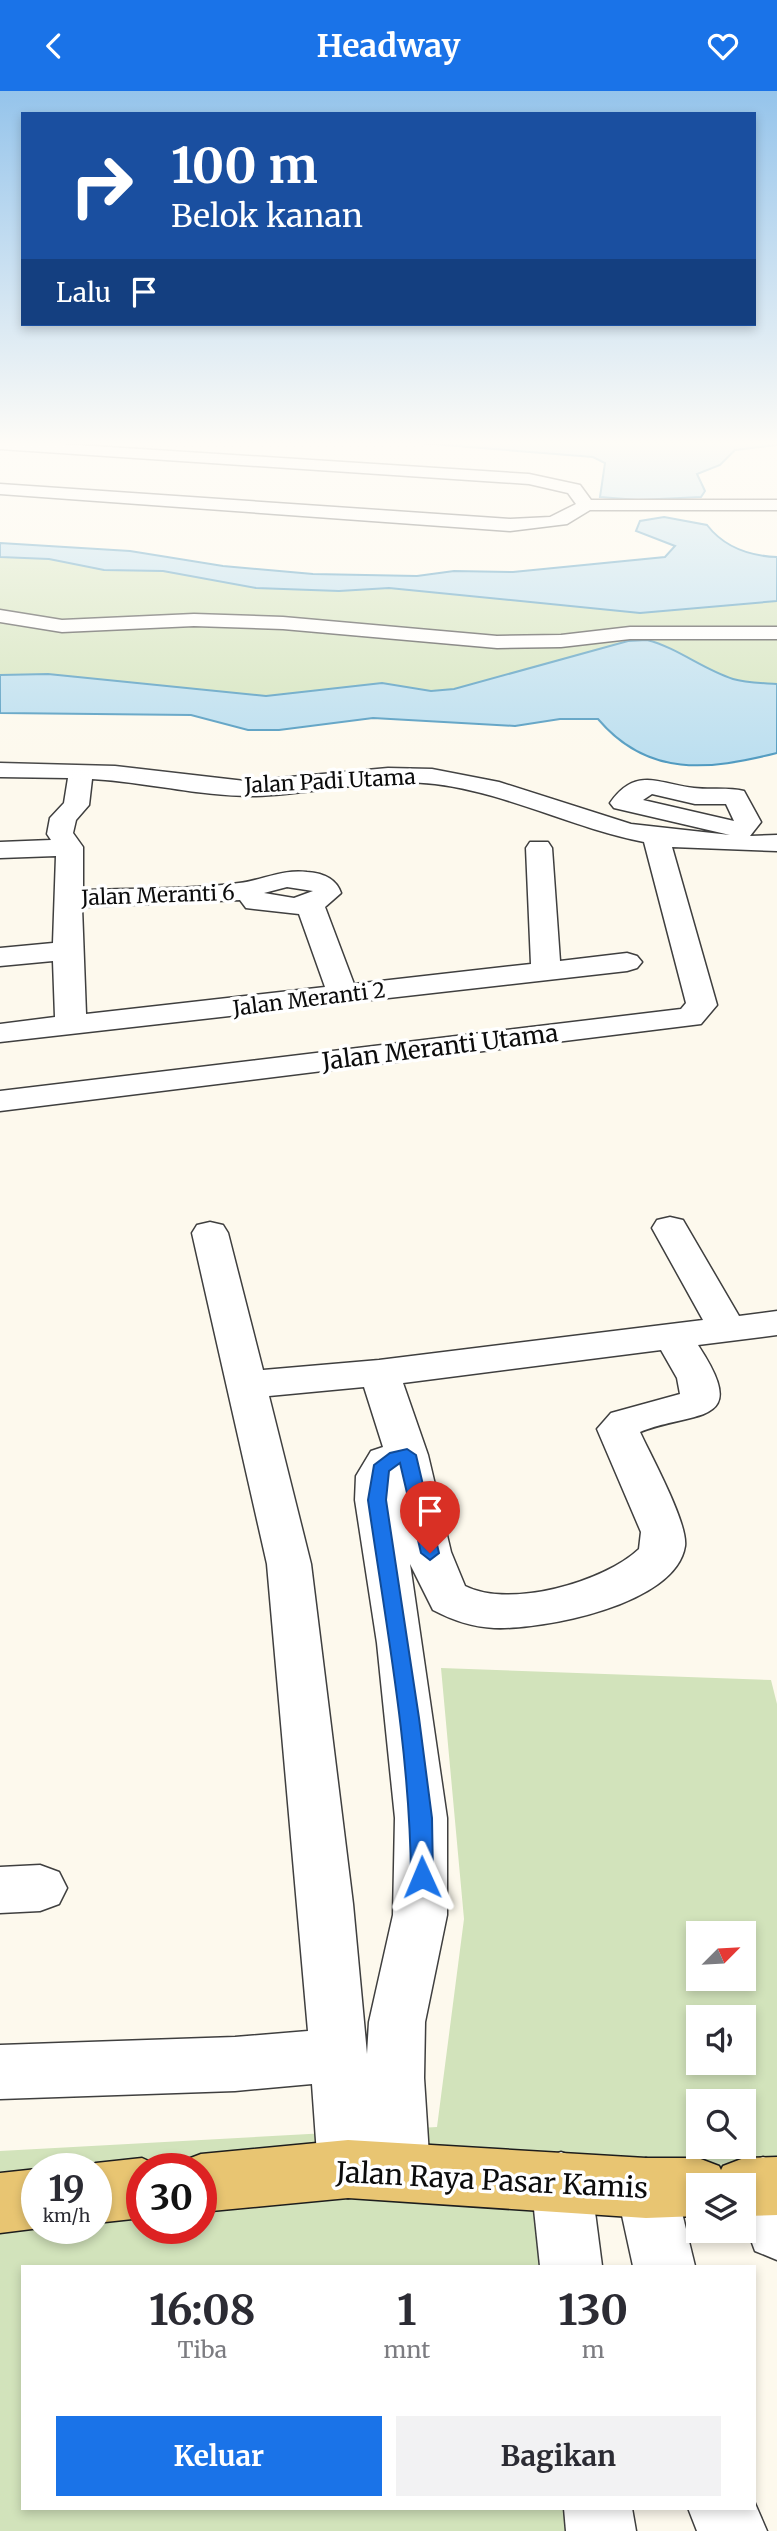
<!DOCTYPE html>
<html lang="id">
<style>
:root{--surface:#fff;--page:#f2f2f3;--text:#2b2b33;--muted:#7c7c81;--accent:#1a73e8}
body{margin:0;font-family:Merriweather,serif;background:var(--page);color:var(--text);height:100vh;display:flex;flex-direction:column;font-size:26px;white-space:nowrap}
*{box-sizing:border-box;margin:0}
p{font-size:23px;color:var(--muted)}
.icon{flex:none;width:38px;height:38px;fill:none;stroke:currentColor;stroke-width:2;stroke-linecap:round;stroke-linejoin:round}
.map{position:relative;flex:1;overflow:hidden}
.drawer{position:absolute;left:21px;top:2174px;width:735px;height:245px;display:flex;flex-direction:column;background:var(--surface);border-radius:0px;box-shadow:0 4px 10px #0003}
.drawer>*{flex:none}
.hud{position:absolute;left:21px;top:21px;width:735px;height:214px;border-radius:0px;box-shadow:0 4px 10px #0003;background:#1a4fa0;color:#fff;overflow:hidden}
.needle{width:46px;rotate:66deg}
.controls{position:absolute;left:686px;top:1830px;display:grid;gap:14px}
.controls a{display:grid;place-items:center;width:70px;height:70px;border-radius:0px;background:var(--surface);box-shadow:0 4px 10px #0003;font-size:35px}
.speed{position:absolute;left:21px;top:2062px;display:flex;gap:14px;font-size:35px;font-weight:700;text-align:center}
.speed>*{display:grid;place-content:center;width:91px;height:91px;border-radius:50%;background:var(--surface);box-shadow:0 4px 10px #0003;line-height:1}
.speed small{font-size:18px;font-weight:400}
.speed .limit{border:10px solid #d22;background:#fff;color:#111}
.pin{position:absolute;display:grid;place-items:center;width:60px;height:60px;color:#fff;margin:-72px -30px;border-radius:50% 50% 50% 0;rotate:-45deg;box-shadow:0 0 7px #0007}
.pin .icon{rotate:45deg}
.me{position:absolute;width:77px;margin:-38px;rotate:359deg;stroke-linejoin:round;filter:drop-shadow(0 0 5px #0008)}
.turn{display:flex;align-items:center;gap:24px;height:147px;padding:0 35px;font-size:32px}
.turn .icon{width:91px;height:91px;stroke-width:2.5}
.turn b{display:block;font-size:49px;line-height:60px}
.then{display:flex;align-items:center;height:66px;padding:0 35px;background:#0003;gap:14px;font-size:26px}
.eta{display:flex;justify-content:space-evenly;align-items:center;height:119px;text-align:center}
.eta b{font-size:42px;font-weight:700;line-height:49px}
.action{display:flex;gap:14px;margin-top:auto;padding:14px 35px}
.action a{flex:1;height:80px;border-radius:0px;background:var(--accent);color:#fff;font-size:28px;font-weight:700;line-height:80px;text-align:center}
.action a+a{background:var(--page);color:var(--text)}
header{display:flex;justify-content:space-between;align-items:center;height:91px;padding:0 35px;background:var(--accent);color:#fff;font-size:32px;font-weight:700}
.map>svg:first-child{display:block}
.green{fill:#d2e3bb;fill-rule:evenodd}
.water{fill:#b8ddef;stroke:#4795bd;stroke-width:2}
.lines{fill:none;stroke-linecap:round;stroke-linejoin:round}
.minor-casing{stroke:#3f3f3f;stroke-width:3}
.major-casing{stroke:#1d1d1d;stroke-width:3}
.minor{fill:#fff;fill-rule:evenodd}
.major{fill:#e8c572;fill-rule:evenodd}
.route{fill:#1a73e8;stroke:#114b97;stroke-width:2}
.labels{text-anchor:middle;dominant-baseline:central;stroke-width:7;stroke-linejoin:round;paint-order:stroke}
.far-street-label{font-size:21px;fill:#0c0c0c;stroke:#fff}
.street-label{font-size:24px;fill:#0c0c0c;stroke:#fff}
.near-street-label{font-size:28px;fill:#0c0c0c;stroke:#fff}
</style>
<header><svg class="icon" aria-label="back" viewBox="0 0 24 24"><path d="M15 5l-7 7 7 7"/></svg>Headway<svg class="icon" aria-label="heart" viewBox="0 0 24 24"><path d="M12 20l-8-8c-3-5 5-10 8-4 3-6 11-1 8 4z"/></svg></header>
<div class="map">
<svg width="777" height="2440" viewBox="0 0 777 2440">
<rect width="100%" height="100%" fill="#fdf9ed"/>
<!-- green -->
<g class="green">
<path d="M0,466L49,468L104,479L163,480L256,497L339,500L389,497L640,522L777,510V593C763,592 747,592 734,588C694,577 671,548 628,550L454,598L431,600L382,592L266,605L48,583L0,584Z"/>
<path d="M441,1577L771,1589L777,1613V2117L744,2118V2095H698V2121L573,2126L581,2175H23V2417H623L627,2440H0V2060L437,2036L464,1828ZM698,1843H744V1888H698ZM698,1927H744V1972H698ZM698,2011H744V2056H698ZM37,2077H96V2137H37ZM142,2077H201V2137H142Z"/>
</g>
<!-- water -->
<g class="water">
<polygon points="382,349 577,352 596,349 777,349 777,354 735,359 720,374 697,383 705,400 701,406 638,409 600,406 605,372 593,366"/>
<path d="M664,426L707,434C724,456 750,465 777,466V510L640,522L389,497L339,500L256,497L163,480L104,479L49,468L0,466V452L130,460L223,475L313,483L417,485L454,480L513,481L665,466L675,455L636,440L640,430Z"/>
<path d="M647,549C678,557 702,578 733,588C746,592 763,592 777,593V662C709,679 648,687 598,628H560L515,635L373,627L279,639H248L191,624L0,622V584L48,583L266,605L382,592L431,600L454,598L628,550Z"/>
</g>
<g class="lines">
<defs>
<g id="minor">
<polygon points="0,349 529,383 580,394 591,409 777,409 777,419 590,419 567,433 510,440 0,403 0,393 510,428 550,426 576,413 568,402 529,393 0,358"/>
<polygon points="0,519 62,529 194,523 283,526 497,545 561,544 630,536 777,536 777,548 630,548 561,556 497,557 283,538 194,535 62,541 0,531"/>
<path d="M0,672L115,675L245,690L388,677L432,678L499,691L631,733L730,744L614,717L610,712C636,675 659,693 694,697C711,699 728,696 744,700L761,731L750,745L777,744V760L672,756L717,914L701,933L0,1020V1000L681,918L686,912L644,751C573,737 507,702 435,693C375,686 316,703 256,705C202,706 147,691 92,688L89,714L76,729L73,742L83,756V799C134,797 188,799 239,792C263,789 282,778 307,781C322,782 336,787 341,802L325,816L354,893L531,873L526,757L530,751H548L552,757L560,870L627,862L637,865L642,871L637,877L627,880L0,951V933L55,926L53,870L0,875V857L53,852L56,765L0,767V751L51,749L47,743L50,727L64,712L68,687L0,686ZM652,703L695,713H726L734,730L643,709ZM287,796L313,800L294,807L264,802ZM240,809L246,817L299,823L325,896L86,923L82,816Z"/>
<path d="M670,1126L683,1129L739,1225L777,1220V1244L698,1254C752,1336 695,1319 640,1341C651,1365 688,1432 685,1455C676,1514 542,1539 494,1537C472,1536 452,1529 433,1519L410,1473L447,1727V1824L425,1931L424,1987L430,2080L421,2101L400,2109L379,2101L374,2089L369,2099L348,2107L327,2099L318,2078L312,1993L235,2000L0,2008V1954L235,1946L308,1940L267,1473L192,1142L197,1134L210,1131L223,1134L228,1142L263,1279L379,1269L703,1229L652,1137L657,1129ZM661,1259L677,1287L680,1303L611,1322L597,1338L641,1441L639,1458C604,1491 510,1518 465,1495L451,1461L428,1364L403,1292ZM364,1296L383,1356L371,1360L356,1385L355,1409L377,1552L395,1727L393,1824L369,1931L367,1963L353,1813L311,1473L269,1305Z"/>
<polygon points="40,1774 59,1781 67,1797 59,1813 40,1820 0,1822 0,1776"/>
<polygon points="561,2061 582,2069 591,2090 602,2175 540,2175 531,2090 540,2069"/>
<polygon points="763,2066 777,2071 777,2169 755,2160 744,2130 744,2095 733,2095 742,2074"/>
<polygon points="646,2067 667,2076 676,2097 695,2175 633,2175 616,2097 625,2076"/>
<polygon points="754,2410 767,2440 697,2440 688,2417 754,2417"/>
<polygon points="564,2417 632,2417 636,2440 566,2440"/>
</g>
<g id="major">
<polygon points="348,2049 646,2067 698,2067 719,2075 721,2079 723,2075 744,2067 777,2066 777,2124 744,2125 744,2095 698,2095 698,2125 646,2127 348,2107 201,2121 201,2077 177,2077 180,2071 201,2063"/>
<polygon points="142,2067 164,2077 142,2077 142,2127 96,2132 96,2077 84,2077 96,2072"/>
<polygon points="37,2078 37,2137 40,2137 0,2142 0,2082"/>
</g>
</defs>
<!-- minor casing -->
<use href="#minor" class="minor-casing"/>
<!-- major casing -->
<use href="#major" class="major-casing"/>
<!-- minor -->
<use href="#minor" class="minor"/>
<!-- major -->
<use href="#major" class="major"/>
</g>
<!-- sky -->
<linearGradient id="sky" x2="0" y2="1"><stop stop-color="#95c4eb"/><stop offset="0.51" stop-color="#fefcf7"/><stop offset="1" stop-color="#fefcf7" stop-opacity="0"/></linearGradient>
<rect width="777" height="691" fill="url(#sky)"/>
<!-- route -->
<path class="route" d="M407,1358L416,1364L439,1462L430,1469L421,1462L400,1372L389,1380L386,1409L419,1627L432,1727L433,1786L429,1793L422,1795L414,1793L411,1786C410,1660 386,1534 368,1409L374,1374L390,1362Z"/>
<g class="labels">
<!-- far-street labels -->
<g class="far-street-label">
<text transform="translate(330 690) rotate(-3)">Jalan Padi Utama</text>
<text transform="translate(158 804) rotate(-2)">Jalan Meranti 6</text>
<text transform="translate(309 908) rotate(-7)">Jalan Meranti 2</text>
</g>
<!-- street labels -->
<g class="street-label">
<text transform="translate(440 956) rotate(-7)">Jalan Meranti Utama</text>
</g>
<!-- near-street labels -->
<g class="near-street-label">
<text transform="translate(492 2089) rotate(3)">Jalan Raya Pasar Kamis</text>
</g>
</g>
</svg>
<div class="controls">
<a><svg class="needle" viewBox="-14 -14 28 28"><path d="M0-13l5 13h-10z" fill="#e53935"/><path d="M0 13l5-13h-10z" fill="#7c7c81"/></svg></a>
<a><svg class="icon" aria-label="sound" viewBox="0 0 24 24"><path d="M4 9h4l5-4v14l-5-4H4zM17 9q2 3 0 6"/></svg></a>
<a><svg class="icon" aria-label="search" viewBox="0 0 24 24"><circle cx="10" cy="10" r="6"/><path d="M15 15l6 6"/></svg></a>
<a><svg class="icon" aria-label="layers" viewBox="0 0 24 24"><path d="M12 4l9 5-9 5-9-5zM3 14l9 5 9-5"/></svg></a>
</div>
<div class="speed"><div>19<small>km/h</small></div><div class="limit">30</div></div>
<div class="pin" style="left:430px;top:1462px;background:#d93025"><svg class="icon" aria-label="arrive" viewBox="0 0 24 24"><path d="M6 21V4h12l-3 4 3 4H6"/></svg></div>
<svg class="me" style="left:422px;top:1786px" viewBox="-20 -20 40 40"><path d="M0-17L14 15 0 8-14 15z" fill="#1a73e8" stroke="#fff" stroke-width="4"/></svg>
<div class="hud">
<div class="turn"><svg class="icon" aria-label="right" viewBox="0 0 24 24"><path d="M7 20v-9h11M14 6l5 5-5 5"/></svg><div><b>100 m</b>Belok kanan</div></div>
<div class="then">Lalu<svg class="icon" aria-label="arrive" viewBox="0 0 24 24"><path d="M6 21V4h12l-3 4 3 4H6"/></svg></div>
</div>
<section class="drawer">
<div class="eta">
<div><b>16:08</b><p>Tiba</p></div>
<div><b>1</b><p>mnt</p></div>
<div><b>130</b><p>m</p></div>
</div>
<div class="action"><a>Keluar</a><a>Bagikan</a></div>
</section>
</div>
